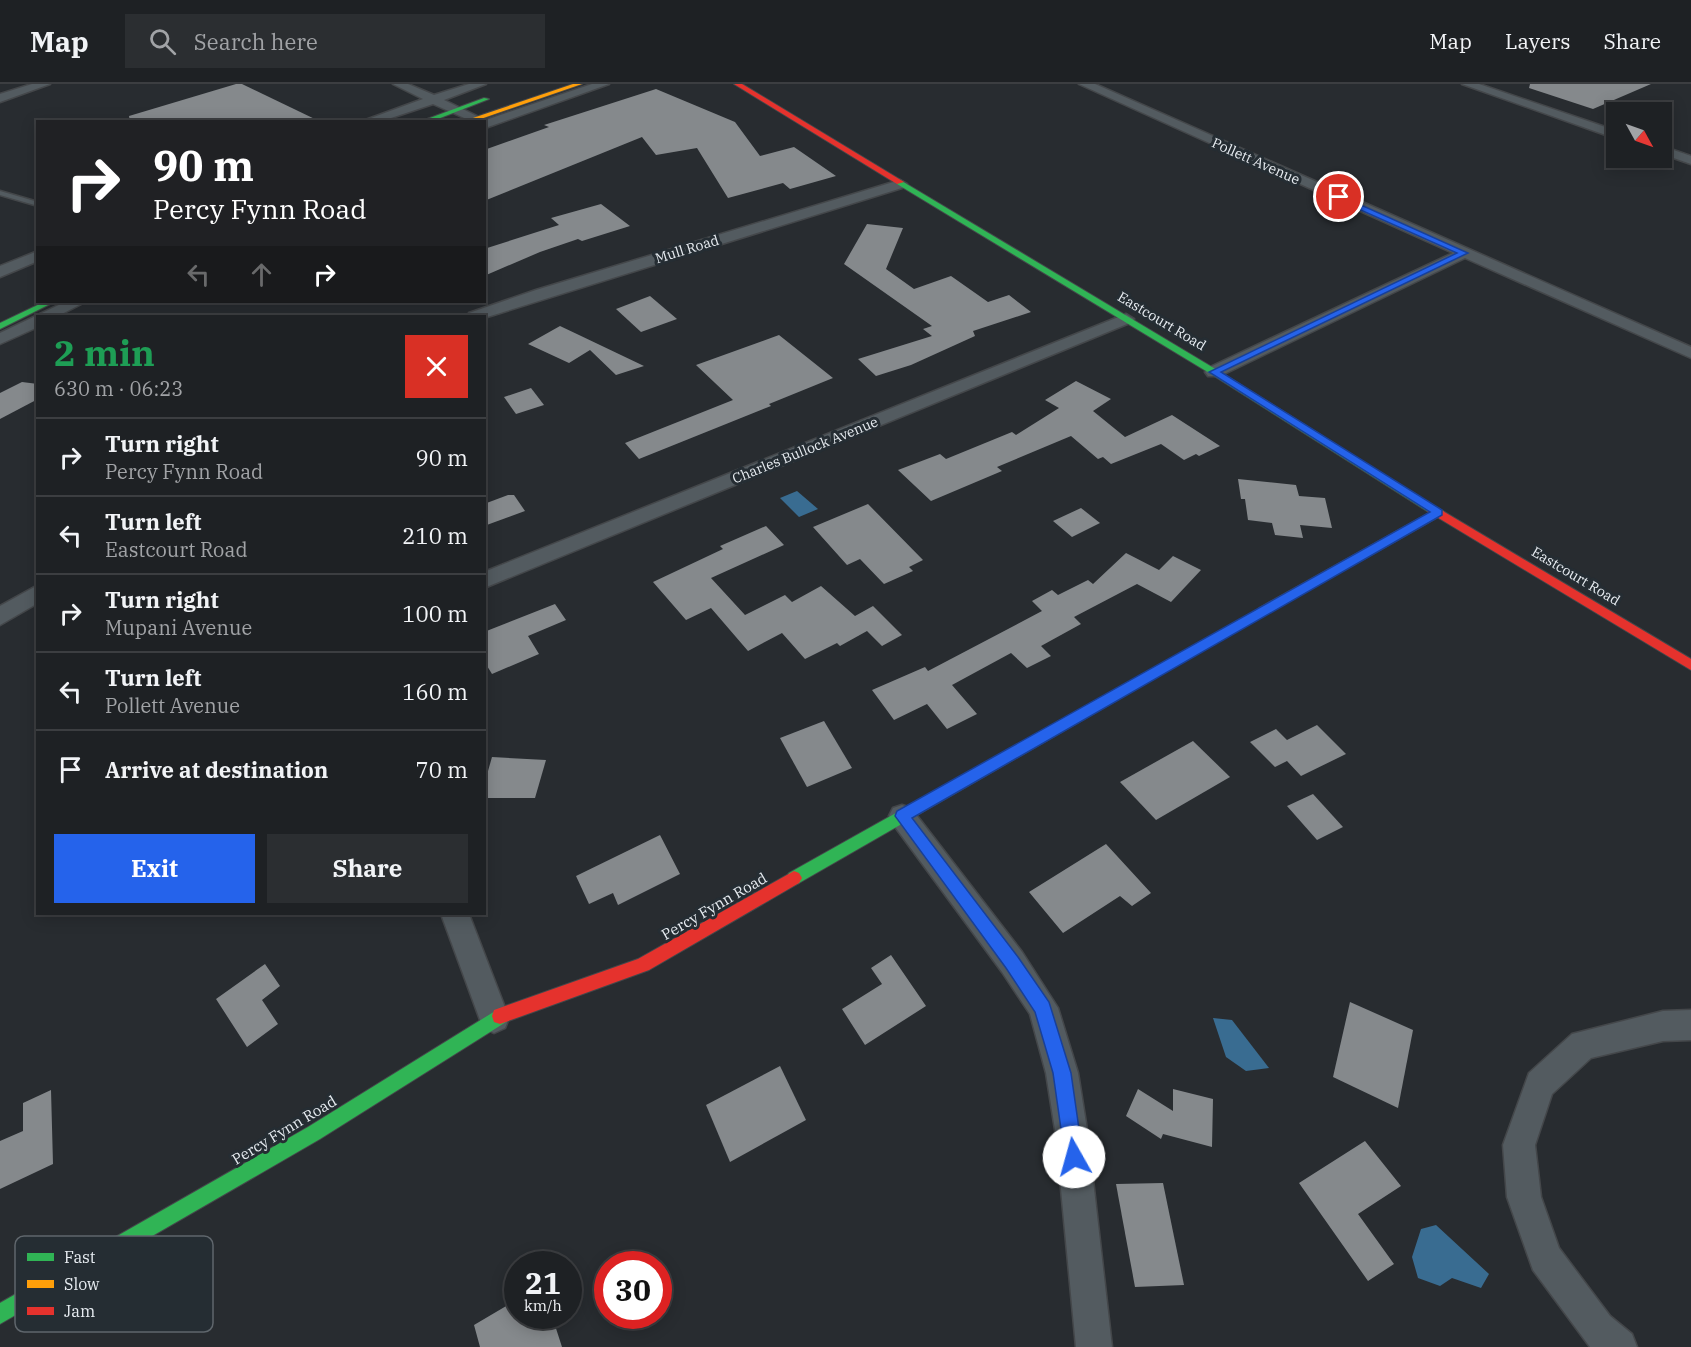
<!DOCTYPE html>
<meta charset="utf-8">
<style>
:root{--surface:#1e2124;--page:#2b2e31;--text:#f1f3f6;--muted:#a1a3a6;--line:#3c3e41;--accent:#2563eb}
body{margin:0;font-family:"IBM Plex Serif",serif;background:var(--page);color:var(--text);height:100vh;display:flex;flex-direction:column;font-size:22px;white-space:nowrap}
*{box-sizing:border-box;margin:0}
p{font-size:20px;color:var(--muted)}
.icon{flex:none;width:33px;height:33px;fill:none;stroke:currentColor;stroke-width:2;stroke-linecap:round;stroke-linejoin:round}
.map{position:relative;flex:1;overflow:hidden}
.side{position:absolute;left:36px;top:231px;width:450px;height:600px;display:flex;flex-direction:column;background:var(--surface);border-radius:0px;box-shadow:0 3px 15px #0003,0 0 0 2px var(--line)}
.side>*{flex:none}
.top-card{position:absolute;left:36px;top:36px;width:450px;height:183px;border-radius:0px;box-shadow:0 3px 15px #0003,0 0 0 2px var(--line);background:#202124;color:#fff;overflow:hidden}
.needle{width:39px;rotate:130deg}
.tools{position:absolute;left:1606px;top:18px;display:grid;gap:12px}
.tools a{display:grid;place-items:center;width:66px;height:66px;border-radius:0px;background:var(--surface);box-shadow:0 3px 15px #0003,0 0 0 2px var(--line);font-size:30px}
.speed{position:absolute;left:504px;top:1167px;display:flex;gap:12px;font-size:30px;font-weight:700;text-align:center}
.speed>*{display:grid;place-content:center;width:78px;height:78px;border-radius:50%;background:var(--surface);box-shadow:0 3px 15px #0003,0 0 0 2px var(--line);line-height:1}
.speed small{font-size:15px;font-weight:400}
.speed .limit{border:9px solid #d22;background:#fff;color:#111}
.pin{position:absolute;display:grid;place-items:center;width:51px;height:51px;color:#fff;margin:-26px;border:3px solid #fff;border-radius:50%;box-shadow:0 2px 6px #0007}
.me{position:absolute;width:66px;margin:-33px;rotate:353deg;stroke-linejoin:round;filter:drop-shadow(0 0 4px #0008)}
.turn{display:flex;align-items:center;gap:21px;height:126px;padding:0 18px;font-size:27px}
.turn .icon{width:78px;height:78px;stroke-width:2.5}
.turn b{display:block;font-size:42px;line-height:51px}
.lanes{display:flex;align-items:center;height:57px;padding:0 18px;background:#0003;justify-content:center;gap:30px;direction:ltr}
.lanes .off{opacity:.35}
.round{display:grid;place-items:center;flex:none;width:63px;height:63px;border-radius:0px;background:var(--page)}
.overview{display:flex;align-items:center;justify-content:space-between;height:102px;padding:0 18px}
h1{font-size:36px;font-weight:700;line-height:45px;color:#1e9e55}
.cta{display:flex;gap:12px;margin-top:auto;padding:12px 18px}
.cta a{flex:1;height:69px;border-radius:0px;background:var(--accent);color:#fff;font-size:24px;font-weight:700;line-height:69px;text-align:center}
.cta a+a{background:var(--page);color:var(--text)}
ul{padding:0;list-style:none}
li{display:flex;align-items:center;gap:18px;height:78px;padding:0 18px;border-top:2px solid var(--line)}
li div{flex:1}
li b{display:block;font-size:22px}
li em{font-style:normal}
header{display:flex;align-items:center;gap:36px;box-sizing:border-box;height:84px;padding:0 30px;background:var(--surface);border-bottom:2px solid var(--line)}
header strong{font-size:28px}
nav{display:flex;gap:33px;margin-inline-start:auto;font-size:21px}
.search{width:420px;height:54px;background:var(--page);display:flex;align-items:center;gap:15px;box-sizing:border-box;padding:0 21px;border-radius:0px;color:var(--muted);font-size:22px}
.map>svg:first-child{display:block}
.water{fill:#396c91}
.building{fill:#85898c}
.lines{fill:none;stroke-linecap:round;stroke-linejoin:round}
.lane-casing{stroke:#44474a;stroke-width:3}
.street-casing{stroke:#44474a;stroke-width:3}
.fast-casing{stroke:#44474a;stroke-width:2}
.slow-casing{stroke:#44474a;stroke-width:2}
.jam-casing{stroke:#44474a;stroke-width:2}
.lane{fill:#535b60;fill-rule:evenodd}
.street{fill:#535b60;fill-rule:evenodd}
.fast{fill:#30b455;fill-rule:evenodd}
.slow{fill:#ff9f0a;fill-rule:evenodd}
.jam{fill:#e5322d;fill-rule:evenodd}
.route{fill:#2563eb;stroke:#184099;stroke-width:1.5}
.labels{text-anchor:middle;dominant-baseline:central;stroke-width:6;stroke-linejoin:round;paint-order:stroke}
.far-street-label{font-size:14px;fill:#e7ecf1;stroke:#252d33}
.street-label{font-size:15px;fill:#e7ecf1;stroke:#252d33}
.key{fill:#252d33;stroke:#5f666c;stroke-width:1.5}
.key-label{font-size:16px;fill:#e7ecf1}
</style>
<header>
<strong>Map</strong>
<div class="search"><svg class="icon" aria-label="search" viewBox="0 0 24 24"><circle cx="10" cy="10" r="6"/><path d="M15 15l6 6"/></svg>Search here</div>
<nav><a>Map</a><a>Layers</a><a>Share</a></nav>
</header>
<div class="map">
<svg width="1691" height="1263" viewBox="0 0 1691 1263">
<rect width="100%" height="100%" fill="#282c30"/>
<!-- water -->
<g class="water">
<polygon points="797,407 818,425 799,433 780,414"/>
<polygon points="1213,934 1232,936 1269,984 1246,987 1226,973"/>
<polygon points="1436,1141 1489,1190 1481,1204 1452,1194 1440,1202 1418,1194 1412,1173 1421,1145"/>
</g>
<!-- building -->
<g class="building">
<polygon points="236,0 242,0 321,38 130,38 129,32"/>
<polygon points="1530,0 1651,0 1593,25 1529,4"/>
<polygon points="656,5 735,38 760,72 794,63 836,92 790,105 783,99 728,114 697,64 656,71 642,53 484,117 484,66 549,43 544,41"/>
<polygon points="601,120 630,142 582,157 578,155 540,168 484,192 484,165 559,141 551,134"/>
<polygon points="867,140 903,144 886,185 914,205 951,192 988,218 1009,211 1031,228 973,247 975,252 911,281 876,292 858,275 932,252 923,245 932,242 844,180"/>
<polygon points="650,212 677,235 641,248 616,225"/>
<polygon points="560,242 579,251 644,282 616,291 590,266 569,279 528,260"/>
<polygon points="779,251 833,294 769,320 771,322 639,375 625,359 733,316 696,281"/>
<polygon points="1076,297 1111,315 1093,327 1125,353 1172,331 1220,362 1199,372 1196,370 1184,376 1161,360 1111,380 1103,373 1098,375 1071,352 997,383 1002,387 931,417 898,386 940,370 946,375 1012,348 1016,351 1059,324 1045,316"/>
<polygon points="22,298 38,300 38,315 0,335 0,309"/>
<polygon points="531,304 544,321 516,330 504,313"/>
<polygon points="1238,395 1296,401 1299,412 1325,414 1332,444 1300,441 1303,454 1275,451 1272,439 1248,436 1245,415 1241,415"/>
<polygon points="508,411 514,411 525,427 484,442 484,420"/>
<polygon points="868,420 923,476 909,483 913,487 884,500 860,475 847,481 813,443"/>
<polygon points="1081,424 1100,439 1072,453 1053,437"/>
<polygon points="766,442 784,461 711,494 745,531 785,511 792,518 821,502 855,532 873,522 902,551 882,562 867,547 840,562 837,559 805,575 782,549 748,567 711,524 686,536 653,498 723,465 720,462"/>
<polygon points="1126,469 1159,486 1173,472 1201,486 1171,518 1137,500 1074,533 1081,540 1041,562 1051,572 1027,584 1011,569 952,601 977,630 947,645 927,620 894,636 872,606 925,583 928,587 1042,527 1032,517 1052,506 1058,511 1088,496 1093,500"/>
<polygon points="555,520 566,536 528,552 539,570 492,590 484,577 484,548"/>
<polygon points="824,637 852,684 807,703 780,654"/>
<polygon points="1317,641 1346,670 1301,692 1287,677 1275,683 1250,658 1276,645 1287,656"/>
<polygon points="1193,657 1230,693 1156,736 1120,698"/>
<polygon points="492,673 546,676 535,714 484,714 484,701"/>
<polygon points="1313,710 1343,743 1317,756 1287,722"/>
<polygon points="660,751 680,790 618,821 613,809 589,820 576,792"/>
<polygon points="1106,760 1151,809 1132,822 1120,812 1063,849 1029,808"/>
<polygon points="891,871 926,922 865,961 842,925 882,900 871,884"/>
<polygon points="265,880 280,902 262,916 278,940 247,963 216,915"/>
<polygon points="1350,918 1413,946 1398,1024 1333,993"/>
<polygon points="780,982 806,1036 730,1078 706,1021"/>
<polygon points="1138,1005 1173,1027 1173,1005 1213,1015 1212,1063 1163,1050 1161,1055 1126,1032"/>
<polygon points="51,1006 53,1080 0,1105 0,1057 23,1047 23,1019"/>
<polygon points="1365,1057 1401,1102 1358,1130 1394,1180 1368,1197 1299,1099"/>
<polygon points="1163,1099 1184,1201 1135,1203 1116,1100"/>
<polygon points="518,1215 518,1232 552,1232 562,1263 480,1263 474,1241"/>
</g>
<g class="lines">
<defs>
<polygon id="lane" points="0,107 38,118 38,122 0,111"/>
<g id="street">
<polygon points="32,0 50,0 0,18 0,10"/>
<polygon points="393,0 408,0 434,11 469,0 486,0 444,16 481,34 471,37 433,20 379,38 360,38 423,15"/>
<polygon points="592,0 609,0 488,43 484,44 484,38 480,38"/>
<polygon points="1079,0 1095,0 1691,263 1691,274 1465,174 1220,292 1208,292 1205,288 1208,284 1453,169"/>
<polygon points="1462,0 1479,0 1617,47 1617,55"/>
<polygon points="1662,62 1691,72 1691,80 1662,70"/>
<polygon points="900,96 907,100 905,103 484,234 467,232 469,229 536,206"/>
<polygon points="38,167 38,177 0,193 0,182"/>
<polygon points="65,218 85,218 58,232 38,232 38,243 0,260 0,249"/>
<polygon points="1126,230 1134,235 1132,238 484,504 484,488"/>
<polygon points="38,501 38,519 0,541 0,522"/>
<polygon points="902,721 911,724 1022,868 1058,924 1078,989 1088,1052 1112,1263 1076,1263 1056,1052 1046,989 1030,930 1002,888 893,740 889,732 893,724"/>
<polygon points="441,830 469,830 509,934 505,944 494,949 483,944"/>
<polygon points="1691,926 1691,956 1663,957 1591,974 1552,1010 1535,1061 1541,1113 1559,1164 1610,1232 1632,1250 1637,1263 1590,1263 1533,1186 1507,1113 1503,1061 1529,989 1572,950 1663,927"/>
</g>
<g id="fast">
<polygon points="484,14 489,15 430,38 419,38"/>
<polygon points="900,96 1217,286 1437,424 1431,428 1427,427 1211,290 897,100 897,96"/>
<polygon points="44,218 54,218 0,245 0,239"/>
<polygon points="1263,523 1267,524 1269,527 1267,530 799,799 794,801 789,799 786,794 789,789"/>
<polygon points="500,924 506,926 508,932 506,938 320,1055 0,1240 0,1219 308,1043"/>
</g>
<g id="slow">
<polygon points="573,0 582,0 472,38 461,38"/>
<polygon points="1438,424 1444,428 1442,431 1267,530 1259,530 1257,527 1259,524"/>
</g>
<g id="jam">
<polygon points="734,0 742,0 904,98 897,100"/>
<polygon points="1431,420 1691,575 1691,586 1427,427 1427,421"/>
<polygon points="794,787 799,789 802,794 799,799 649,886 500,940 494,938 492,932 494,926 638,875"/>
</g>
</defs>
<!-- lane casing -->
<use href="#lane" class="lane-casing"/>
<!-- street casing -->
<use href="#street" class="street-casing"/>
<!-- fast casing -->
<use href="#fast" class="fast-casing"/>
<!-- slow casing -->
<use href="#slow" class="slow-casing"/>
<!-- jam casing -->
<use href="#jam" class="jam-casing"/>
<!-- lane -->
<use href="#lane" class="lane"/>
<!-- street -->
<use href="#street" class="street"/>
<!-- fast -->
<use href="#fast" class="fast"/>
<!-- slow -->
<use href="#slow" class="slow"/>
<!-- jam -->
<use href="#jam" class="jam"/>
</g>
<!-- route -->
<polygon class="route" points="1336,112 1341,112 1468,169 1221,288 1442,426 1442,431 912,734 1018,873 1049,918 1071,989 1083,1073 1081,1080 1074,1083 1067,1080 1065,1073 1053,989 1035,928 1006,884 895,732 897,727 1430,428 1209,288 1457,169 1336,115"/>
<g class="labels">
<!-- far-street labels -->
<g class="far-street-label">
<text transform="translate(1256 77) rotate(24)">Pollett Avenue</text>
<text transform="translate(687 165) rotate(-17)">Mull Road</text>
<text transform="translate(1162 237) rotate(31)">Eastcourt Road</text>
<text transform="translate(805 366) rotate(-22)">Charles Bullock Avenue</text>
<text transform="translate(1576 492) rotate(31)">Eastcourt Road</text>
</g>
<!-- street labels -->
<g class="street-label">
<text transform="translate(714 822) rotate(-30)">Percy Fynn Road</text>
<text transform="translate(284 1046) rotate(-31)">Percy Fynn Road</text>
</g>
</g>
<!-- legend -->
<rect x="15" y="1152" width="198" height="96" rx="9" class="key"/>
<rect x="27" y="1169" width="27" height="8" fill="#30b455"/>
<rect x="27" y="1196" width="27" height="8" fill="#ff9f0a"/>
<rect x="27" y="1223" width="27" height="8" fill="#e5322d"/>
<g class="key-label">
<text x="64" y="1179">Fast</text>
<text x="64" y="1206">Slow</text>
<text x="64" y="1233">Jam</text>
</g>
</svg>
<div class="tools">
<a><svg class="needle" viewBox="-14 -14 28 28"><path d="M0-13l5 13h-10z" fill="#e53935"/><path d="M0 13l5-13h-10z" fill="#a1a3a6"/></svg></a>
</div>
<div class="speed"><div>21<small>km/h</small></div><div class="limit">30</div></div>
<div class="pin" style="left:1339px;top:113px;background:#d93025"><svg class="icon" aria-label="arrive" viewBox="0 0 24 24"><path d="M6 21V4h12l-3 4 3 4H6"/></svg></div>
<svg class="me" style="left:1074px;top:1073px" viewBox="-20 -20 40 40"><circle r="19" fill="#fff"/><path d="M0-13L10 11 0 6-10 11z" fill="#2563eb"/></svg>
<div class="top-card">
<div class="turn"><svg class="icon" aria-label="right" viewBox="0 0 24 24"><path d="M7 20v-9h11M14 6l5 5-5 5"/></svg><div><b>90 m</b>Percy Fynn Road</div></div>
<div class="lanes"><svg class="icon off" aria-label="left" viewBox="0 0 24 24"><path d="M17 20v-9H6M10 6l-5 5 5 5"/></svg><svg class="icon off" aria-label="ahead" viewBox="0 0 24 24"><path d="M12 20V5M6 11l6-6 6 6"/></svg><svg class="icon" aria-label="right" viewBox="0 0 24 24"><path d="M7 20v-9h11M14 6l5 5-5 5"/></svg></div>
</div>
<section class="side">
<div class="overview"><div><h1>2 min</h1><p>630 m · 06:23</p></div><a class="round" style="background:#d93025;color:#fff"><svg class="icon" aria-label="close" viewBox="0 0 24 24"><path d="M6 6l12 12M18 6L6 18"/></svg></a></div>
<ul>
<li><svg class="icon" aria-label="right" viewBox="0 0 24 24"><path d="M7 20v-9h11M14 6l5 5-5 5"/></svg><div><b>Turn right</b><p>Percy Fynn Road</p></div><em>90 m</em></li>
<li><svg class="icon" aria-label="left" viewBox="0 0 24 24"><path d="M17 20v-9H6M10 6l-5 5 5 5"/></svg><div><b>Turn left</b><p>Eastcourt Road</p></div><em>210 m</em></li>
<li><svg class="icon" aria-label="right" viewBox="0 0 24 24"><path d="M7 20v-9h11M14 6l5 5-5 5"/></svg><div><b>Turn right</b><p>Mupani Avenue</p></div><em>100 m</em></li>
<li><svg class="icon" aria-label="left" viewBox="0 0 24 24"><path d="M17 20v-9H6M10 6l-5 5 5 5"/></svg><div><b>Turn left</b><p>Pollett Avenue</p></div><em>160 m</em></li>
<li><svg class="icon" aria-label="arrive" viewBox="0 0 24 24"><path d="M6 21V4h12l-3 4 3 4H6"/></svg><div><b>Arrive at destination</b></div><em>70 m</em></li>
</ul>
<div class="cta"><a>Exit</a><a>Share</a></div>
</section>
</div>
